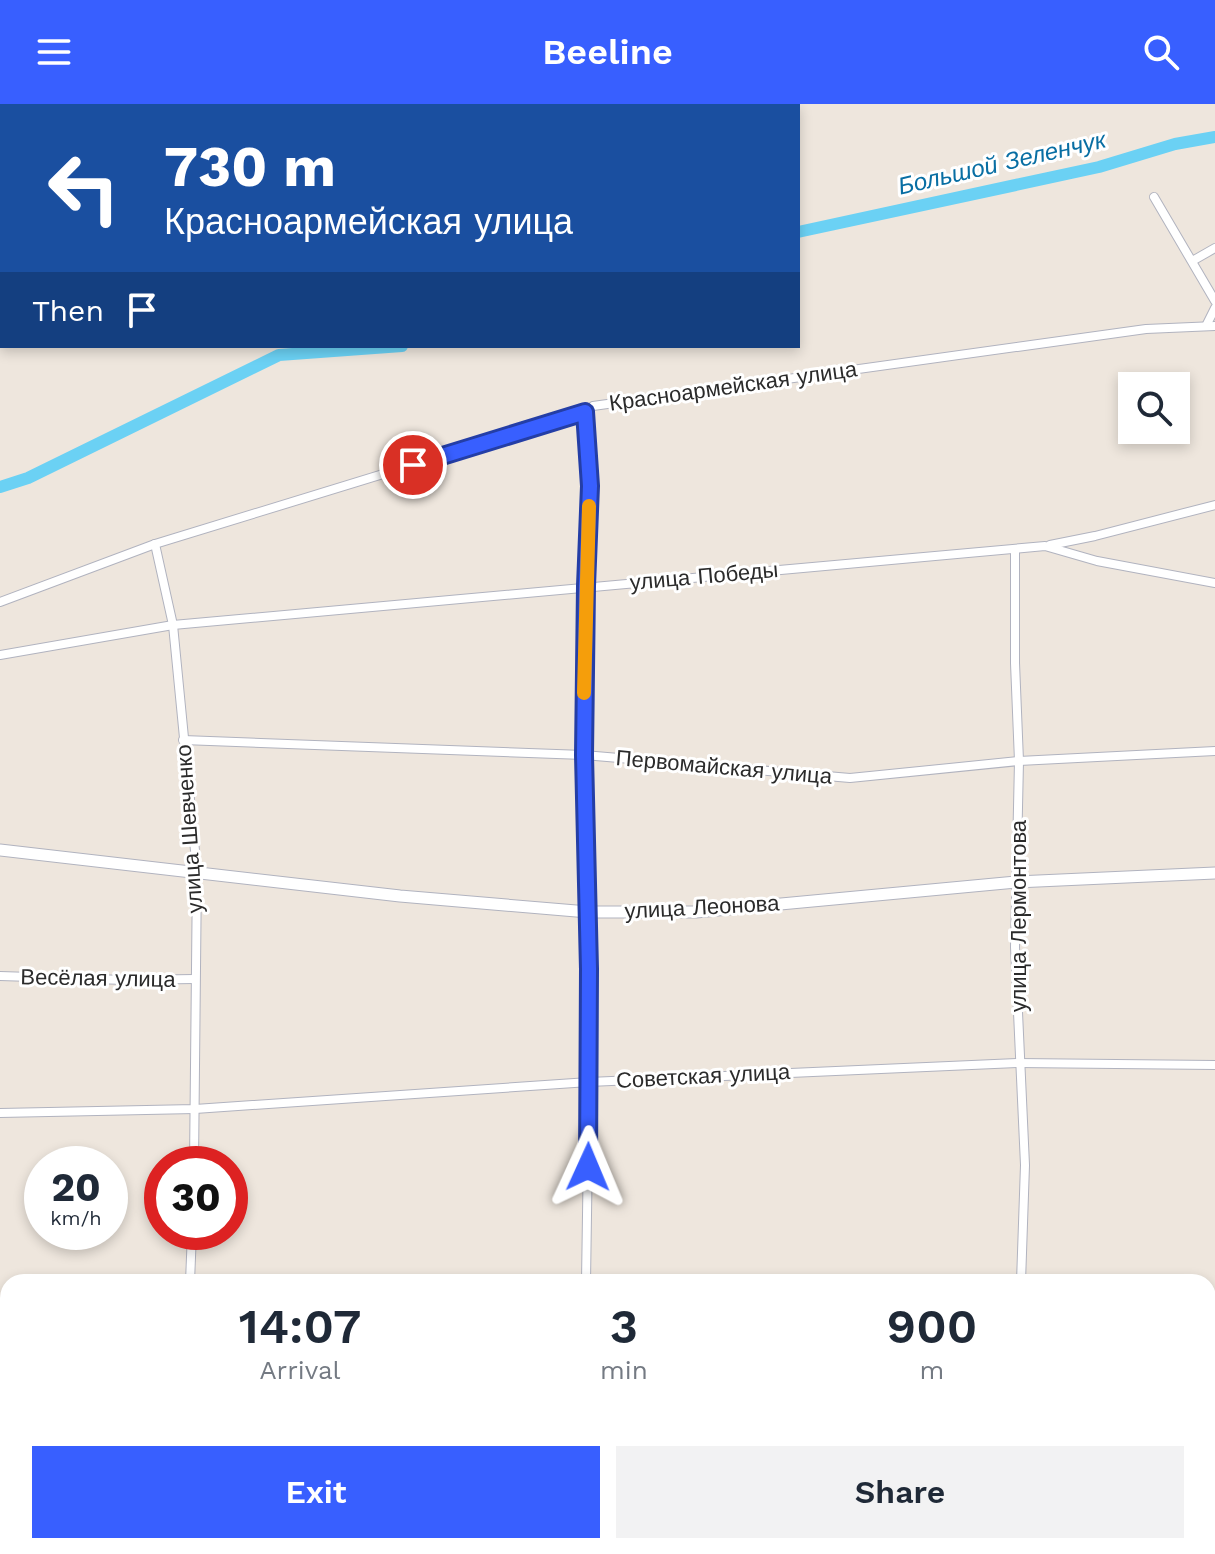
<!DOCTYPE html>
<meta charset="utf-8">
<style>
:root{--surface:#fff;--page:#f2f2f3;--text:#1f2937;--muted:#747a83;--accent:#385fff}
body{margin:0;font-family:"Work Sans",sans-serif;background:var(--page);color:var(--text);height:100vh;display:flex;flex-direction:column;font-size:30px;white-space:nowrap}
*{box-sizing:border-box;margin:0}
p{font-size:26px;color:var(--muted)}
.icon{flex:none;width:44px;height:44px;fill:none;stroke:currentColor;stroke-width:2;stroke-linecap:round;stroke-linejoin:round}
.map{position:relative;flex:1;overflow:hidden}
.panel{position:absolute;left:0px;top:1170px;width:1216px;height:280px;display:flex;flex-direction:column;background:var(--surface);border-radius:24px 24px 0 0;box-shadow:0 4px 12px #0003}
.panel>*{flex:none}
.banner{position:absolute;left:0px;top:0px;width:800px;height:244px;box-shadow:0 4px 12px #0003;background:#1a4fa0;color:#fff;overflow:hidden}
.controls{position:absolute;left:1118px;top:268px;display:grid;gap:16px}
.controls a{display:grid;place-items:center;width:72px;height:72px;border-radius:0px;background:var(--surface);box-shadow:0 4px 12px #0003;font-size:40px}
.speed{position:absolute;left:24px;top:1042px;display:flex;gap:16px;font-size:40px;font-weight:700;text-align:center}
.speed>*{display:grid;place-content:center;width:104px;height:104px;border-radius:50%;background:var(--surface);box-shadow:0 4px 12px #0003;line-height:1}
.speed small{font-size:20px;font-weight:400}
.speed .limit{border:12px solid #d22;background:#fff;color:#111}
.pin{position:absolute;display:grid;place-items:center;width:68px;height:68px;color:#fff;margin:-34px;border:4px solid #fff;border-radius:50%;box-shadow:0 2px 8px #0007}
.me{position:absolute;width:88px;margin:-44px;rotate:1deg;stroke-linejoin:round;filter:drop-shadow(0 0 6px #0008)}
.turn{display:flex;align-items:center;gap:28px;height:168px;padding:0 32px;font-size:36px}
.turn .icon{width:104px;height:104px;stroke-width:2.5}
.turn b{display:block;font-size:56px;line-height:68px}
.then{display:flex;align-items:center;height:76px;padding:0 32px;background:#0003;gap:16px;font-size:30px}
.eta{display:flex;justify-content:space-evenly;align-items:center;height:136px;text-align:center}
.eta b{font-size:48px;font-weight:600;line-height:56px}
.button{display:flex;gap:16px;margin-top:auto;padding:16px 32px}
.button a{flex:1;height:92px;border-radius:0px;background:var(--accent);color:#fff;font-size:32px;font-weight:600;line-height:92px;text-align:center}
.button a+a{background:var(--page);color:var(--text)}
header{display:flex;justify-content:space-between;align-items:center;height:104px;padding:0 32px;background:var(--accent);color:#fff;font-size:36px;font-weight:600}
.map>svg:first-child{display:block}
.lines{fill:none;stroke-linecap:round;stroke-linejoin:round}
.river{stroke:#6bd1f4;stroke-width:12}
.minor-casing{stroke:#b1b3bf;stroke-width:10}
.secondary-casing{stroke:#b1b3bf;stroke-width:13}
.minor{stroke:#fff;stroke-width:8}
.secondary{stroke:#fff;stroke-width:11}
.route-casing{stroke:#243ea6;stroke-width:20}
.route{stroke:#385fff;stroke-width:14}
.slow{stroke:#f59e0b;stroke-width:14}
.labels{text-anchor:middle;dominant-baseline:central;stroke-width:6;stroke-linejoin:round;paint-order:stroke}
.street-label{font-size:22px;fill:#2b2b2b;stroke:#fff}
.water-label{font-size:24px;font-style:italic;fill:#086ea3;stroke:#fff}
</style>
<header><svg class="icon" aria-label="menu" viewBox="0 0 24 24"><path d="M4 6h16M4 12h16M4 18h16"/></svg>Beeline<svg class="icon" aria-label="search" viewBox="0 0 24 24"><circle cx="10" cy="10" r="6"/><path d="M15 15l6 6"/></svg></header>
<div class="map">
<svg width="1215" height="1450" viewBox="0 0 1215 1450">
<rect width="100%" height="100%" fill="#eee6dd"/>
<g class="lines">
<!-- river -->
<g class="river">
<polyline points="798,128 1099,63 1175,40 1215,33"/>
<polyline points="0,383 28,374 279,251 402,242"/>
</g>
<defs>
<g id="minor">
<polyline points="443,0 444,2"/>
<polyline points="101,2 107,0"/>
<polyline points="506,2 515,0"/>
<polyline points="0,38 2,37"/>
<polyline points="1154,93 1215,197"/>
<polyline points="0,145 2,144"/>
<polyline points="1194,156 1215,144"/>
<polyline points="1207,220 1215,204"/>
<polyline points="585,308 590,382 586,482 584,651 589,978 586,1178"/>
<polyline points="155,440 173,521 197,767 194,1060"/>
<polyline points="1050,441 1095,432 1215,401"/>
<polyline points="1015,446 1015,559 1019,657 1015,843 1025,1061 1021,1178"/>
<polyline points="0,498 155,440 585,308 593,302 1146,225 1215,222"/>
<polyline points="0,551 173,521 1045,442 1097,457 1215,479"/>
<polyline points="183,636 584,651 850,674 1019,657 1215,647"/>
<polyline points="0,872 125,876 195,875"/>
<polyline points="0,1009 195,1005 589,978 1017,959 1215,961"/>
<polyline points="190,1178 192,1128"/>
<polyline points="1208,1195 1215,1195"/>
<polyline points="0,1233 8,1233"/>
<polyline points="0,1347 8,1347"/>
<polyline points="1208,1401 1215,1401"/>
<polyline points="192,1442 192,1450"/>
<polyline points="522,1450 642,1442"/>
<polyline points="1014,1450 1014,1442"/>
</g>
<polyline id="secondary" points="0,746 400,792 588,808 696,808 1016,778 1215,769"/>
</defs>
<!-- minor casing -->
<use href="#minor" class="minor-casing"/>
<!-- secondary casing -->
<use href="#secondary" class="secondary-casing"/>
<!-- minor -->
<use href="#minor" class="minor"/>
<!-- secondary -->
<use href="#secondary" class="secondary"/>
</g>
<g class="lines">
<defs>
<polyline id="route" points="413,361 585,308 590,382 586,482 584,651 589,865 588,1063"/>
</defs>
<!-- route casing -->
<use href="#route" class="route-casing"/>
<!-- route -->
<use href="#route" class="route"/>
<!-- slow -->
<polyline class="slow" points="584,589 589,402"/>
</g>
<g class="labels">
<!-- street labels -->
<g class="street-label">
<text transform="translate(733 282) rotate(-8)">Красноармейская улица</text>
<text transform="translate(704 472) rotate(-5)">улица Победы</text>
<text transform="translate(724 663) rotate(5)">Первомайская улица</text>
<text transform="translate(189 725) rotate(-94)">улица Шевченко</text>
<text transform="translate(702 803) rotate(-3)">улица Леонова</text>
<text transform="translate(1018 812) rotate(-90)">улица Лермонтова</text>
<text transform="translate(98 874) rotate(1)">Весёлая улица</text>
<text transform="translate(703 972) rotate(-3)">Советская улица</text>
</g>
<!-- water labels -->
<g class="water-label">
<text transform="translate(1002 59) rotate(-13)">Большой Зеленчук</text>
</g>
</g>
</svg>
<div class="controls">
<a><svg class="icon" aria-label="search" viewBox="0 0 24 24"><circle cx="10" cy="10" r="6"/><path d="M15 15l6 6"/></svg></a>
</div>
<div class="speed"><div>20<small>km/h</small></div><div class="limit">30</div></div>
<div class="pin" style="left:413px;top:361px;background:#d93025"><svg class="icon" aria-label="arrive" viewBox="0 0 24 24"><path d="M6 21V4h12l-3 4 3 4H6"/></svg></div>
<svg class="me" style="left:588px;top:1063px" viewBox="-20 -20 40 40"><path d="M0-17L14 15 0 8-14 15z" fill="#385fff" stroke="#fff" stroke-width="4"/></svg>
<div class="banner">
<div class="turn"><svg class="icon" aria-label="left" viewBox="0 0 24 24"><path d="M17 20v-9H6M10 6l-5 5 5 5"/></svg><div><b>730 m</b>Красноармейская улица</div></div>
<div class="then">Then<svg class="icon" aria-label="arrive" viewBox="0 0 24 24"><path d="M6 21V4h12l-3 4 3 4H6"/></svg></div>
</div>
<section class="panel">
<div class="eta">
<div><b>14:07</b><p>Arrival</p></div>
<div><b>3</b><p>min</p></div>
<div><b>900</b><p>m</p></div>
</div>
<div class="button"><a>Exit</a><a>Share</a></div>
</section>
</div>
